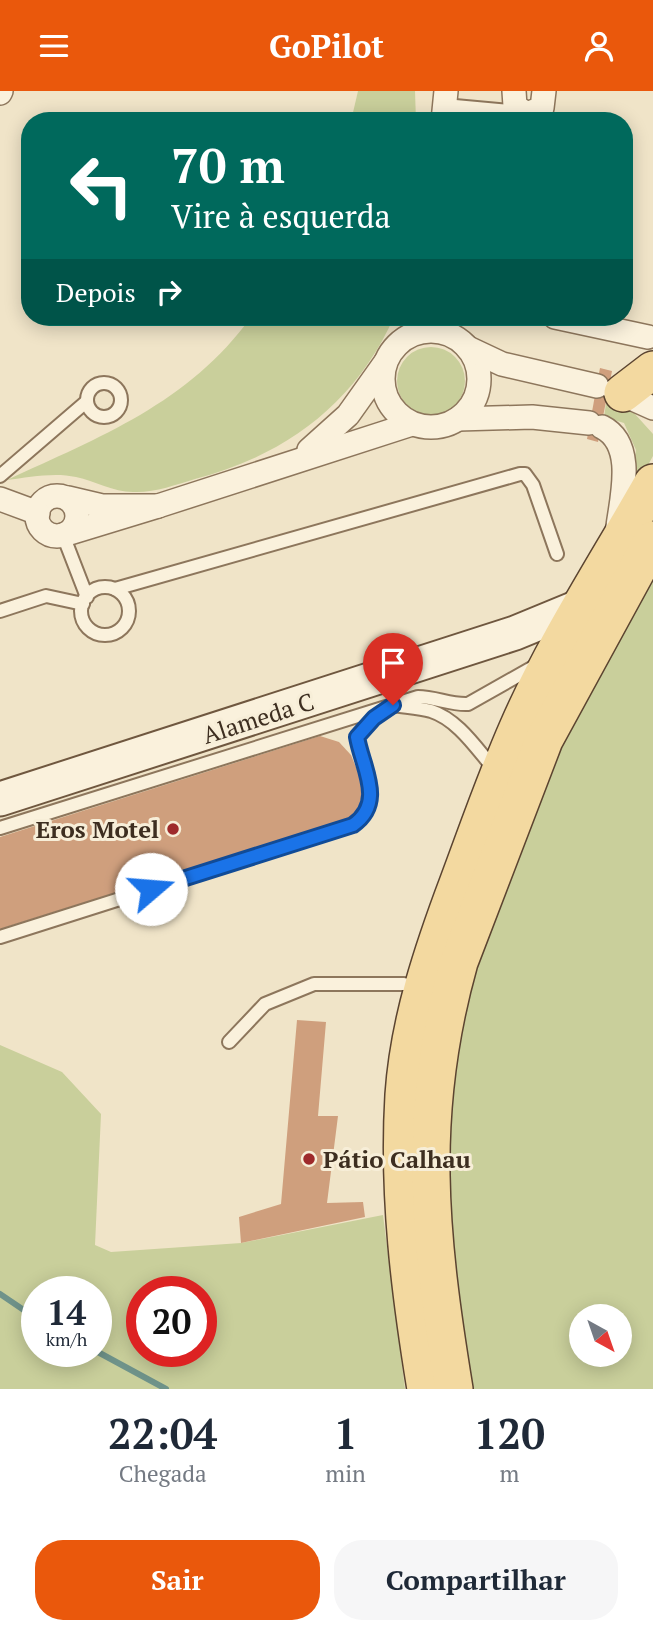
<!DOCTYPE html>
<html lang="pt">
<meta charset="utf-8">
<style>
:root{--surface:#fff;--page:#f6f6f7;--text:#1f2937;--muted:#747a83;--accent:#ea580c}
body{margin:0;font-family:"PT Serif",serif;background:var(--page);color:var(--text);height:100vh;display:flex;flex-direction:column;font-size:26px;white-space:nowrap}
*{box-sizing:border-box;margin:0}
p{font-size:23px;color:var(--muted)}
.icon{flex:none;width:38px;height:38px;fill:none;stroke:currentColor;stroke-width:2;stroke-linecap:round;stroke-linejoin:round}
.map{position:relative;height:1298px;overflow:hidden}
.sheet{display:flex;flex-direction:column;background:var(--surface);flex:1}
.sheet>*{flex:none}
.guide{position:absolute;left:21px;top:21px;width:612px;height:214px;border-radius:28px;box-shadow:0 4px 18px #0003;background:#00695c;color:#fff;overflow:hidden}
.needle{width:46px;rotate:140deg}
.tools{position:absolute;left:569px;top:1213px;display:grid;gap:14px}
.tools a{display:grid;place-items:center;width:63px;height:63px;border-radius:50%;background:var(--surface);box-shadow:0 4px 18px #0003;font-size:35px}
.speed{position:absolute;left:21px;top:1185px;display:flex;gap:14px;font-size:35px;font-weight:700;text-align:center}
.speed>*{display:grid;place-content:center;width:91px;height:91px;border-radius:50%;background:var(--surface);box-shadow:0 4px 18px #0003;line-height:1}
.speed small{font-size:18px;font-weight:400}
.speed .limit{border:10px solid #d22;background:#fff;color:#111}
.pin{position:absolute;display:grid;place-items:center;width:60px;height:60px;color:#fff;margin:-72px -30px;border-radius:50% 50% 50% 0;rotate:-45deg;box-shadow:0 0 7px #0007}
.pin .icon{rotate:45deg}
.me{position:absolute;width:77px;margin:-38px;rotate:72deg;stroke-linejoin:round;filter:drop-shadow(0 0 5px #0008)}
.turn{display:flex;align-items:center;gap:24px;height:147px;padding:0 35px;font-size:32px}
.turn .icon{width:91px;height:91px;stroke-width:2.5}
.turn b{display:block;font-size:49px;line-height:60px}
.then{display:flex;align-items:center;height:66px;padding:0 35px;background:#0003;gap:14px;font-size:26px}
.eta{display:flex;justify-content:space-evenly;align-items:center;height:119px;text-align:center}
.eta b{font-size:42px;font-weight:800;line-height:49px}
.action{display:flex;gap:14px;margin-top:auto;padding:14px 35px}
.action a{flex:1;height:80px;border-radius:28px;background:var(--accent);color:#fff;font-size:28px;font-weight:800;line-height:80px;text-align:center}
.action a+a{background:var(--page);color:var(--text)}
header{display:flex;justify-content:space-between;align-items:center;height:91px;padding:0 35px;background:var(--accent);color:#fff;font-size:32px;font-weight:800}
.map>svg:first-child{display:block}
.green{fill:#c9cf9b;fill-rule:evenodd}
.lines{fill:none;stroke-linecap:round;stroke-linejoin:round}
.stream{stroke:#6f938a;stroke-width:6}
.building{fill:#cf9f7d}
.lane-casing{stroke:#8d765c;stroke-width:16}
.street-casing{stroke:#8d765c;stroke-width:26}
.secondary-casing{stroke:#6f573f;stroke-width:37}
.primary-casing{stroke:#5b4430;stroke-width:40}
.lane{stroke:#faf1dc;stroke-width:12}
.street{stroke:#faf1dc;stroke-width:23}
.secondary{stroke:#faf1dc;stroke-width:33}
.primary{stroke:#f3d9a0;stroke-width:37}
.route-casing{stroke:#114b97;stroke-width:18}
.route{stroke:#1a73e8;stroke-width:12}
.poi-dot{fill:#9e2a2b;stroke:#f7eed8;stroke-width:2.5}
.labels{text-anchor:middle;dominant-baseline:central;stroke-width:6;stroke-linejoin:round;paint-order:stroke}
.street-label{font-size:24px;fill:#3d2e20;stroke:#f7eed8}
.poi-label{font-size:24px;font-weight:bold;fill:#3d2e20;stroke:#f7eed8;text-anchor:end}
</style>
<header><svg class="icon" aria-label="menu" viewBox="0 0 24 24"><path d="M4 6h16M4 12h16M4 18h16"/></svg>GoPilot<svg class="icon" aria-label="person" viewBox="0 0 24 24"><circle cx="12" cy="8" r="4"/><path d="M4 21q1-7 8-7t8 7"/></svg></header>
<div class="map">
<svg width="653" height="1298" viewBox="0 0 653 1298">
<rect width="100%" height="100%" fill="#f0e4c8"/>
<!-- green -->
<g class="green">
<polygon points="358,0 415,0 416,30 351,30"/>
<path d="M251,226H394C355,313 286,364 195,388C175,394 154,402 133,401C113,401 95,390 76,386C55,381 29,386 7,389C100,346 189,312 251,226Z"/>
<circle cx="431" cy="290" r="34"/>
<polygon points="607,306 625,312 653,343 653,365 630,406 636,359 624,332 604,326"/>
<path d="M653,478V1298H469L439,1079L461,911L572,617ZM581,1225H620V1264H581Z"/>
<path d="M0,954L62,981L101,1023L95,1154L111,1161L241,1152L383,1124L405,1298H0ZM37,1200H96V1260H37ZM201,1200V1260H142V1200Z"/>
</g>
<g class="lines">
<!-- stream -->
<g class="stream">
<polyline points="0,1203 37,1228"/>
<polyline points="96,1260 166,1298"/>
</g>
</g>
<!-- building -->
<g class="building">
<polygon points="600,277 612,280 598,351 587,348"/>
<polygon points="320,645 339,651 351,664 360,686 362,704 358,719 347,729 0,838 0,746"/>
<polygon points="297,929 326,931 318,1025 338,1025 327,1112 363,1111 365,1126 241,1152 239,1126 281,1113"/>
</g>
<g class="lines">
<defs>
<g id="lane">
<polyline points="444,14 520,21"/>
<circle cx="104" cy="309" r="17"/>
<polyline points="0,385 86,311"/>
<polyline points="63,444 87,506"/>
<circle cx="105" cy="520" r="24"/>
<polyline points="115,498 520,383 525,383 533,394 557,463"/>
<polyline points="0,520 46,505 83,513"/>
<path d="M0,737L418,606C436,606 450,614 468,613L537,574"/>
<path d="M0,846L353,734C386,711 362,676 357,646L374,627L393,614C405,616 419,617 431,620C459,629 478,660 496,680"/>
<polyline points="229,951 265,913 314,893 404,893 418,896"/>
</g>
<g id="street">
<polyline points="514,0 515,15 527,23 542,17 544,0"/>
<polyline points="0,2 1,0"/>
<polyline points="443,30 446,0"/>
<polyline points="555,226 648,246"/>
<circle cx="431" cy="288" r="48"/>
<polyline points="468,257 502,273 597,295"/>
<polyline points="615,300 653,317"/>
<polyline points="458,328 532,326 589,332"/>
<path d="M602,336C638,354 620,412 617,443"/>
<polyline points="309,359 348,324 385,272"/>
<circle cx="57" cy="425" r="20"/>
<polyline points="0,408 38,422"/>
<polyline points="158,415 412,333"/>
<polyline points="63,444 158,415 102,415 68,407"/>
</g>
<polyline id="secondary" points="0,708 515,542 583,514"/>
<g id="primary">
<polyline points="623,302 653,279"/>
<path d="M426,1298C410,1200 398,1104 404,1004C409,930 433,859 459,790C478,739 496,687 518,637C555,552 607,473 653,392"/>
<path d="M454,1298C429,1145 416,1023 459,871L544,649L653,449"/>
</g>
</defs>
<!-- lane casing -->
<use href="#lane" class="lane-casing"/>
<!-- street casing -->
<use href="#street" class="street-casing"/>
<!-- secondary casing -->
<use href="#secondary" class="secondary-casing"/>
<!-- primary casing -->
<use href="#primary" class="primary-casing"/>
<!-- lane -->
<use href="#lane" class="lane"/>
<!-- street -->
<use href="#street" class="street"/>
<!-- secondary -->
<use href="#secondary" class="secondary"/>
<!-- primary -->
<use href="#primary" class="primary"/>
</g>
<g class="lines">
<defs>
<path id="route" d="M151,798L353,734C386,711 362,676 357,646L374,627L393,614"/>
</defs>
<!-- route casing -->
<use href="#route" class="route-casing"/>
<!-- route -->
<use href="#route" class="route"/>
</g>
<!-- markers -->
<g class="poi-dot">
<circle cx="173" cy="738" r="7"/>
<circle cx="309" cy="1068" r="7"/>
</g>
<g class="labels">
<!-- street labels -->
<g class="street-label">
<text transform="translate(258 627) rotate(-18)">Alameda C</text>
</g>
<!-- poi labels -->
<g class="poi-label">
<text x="159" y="738">Eros Motel</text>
<text x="323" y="1068" text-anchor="start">Pátio Calhau</text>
</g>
</g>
</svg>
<div class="tools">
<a><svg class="needle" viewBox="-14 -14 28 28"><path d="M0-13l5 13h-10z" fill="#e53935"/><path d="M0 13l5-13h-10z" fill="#747a83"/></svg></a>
</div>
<div class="speed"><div>14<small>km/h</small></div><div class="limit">20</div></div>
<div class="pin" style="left:393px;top:614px;background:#d93025"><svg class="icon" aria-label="arrive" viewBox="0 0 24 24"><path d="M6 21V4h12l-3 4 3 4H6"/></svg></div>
<svg class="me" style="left:151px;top:798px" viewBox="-20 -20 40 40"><circle r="19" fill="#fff"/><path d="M0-13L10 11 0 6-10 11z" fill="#1a73e8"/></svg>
<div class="guide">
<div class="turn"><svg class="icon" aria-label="left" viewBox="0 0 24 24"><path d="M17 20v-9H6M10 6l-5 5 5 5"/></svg><div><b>70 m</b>Vire à esquerda</div></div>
<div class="then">Depois<svg class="icon" aria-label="right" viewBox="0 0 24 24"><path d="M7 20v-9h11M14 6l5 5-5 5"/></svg></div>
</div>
</div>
<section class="sheet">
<div class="eta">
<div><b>22:04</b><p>Chegada</p></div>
<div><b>1</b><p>min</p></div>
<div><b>120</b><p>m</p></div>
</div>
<div class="action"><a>Sair</a><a>Compartilhar</a></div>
</section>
